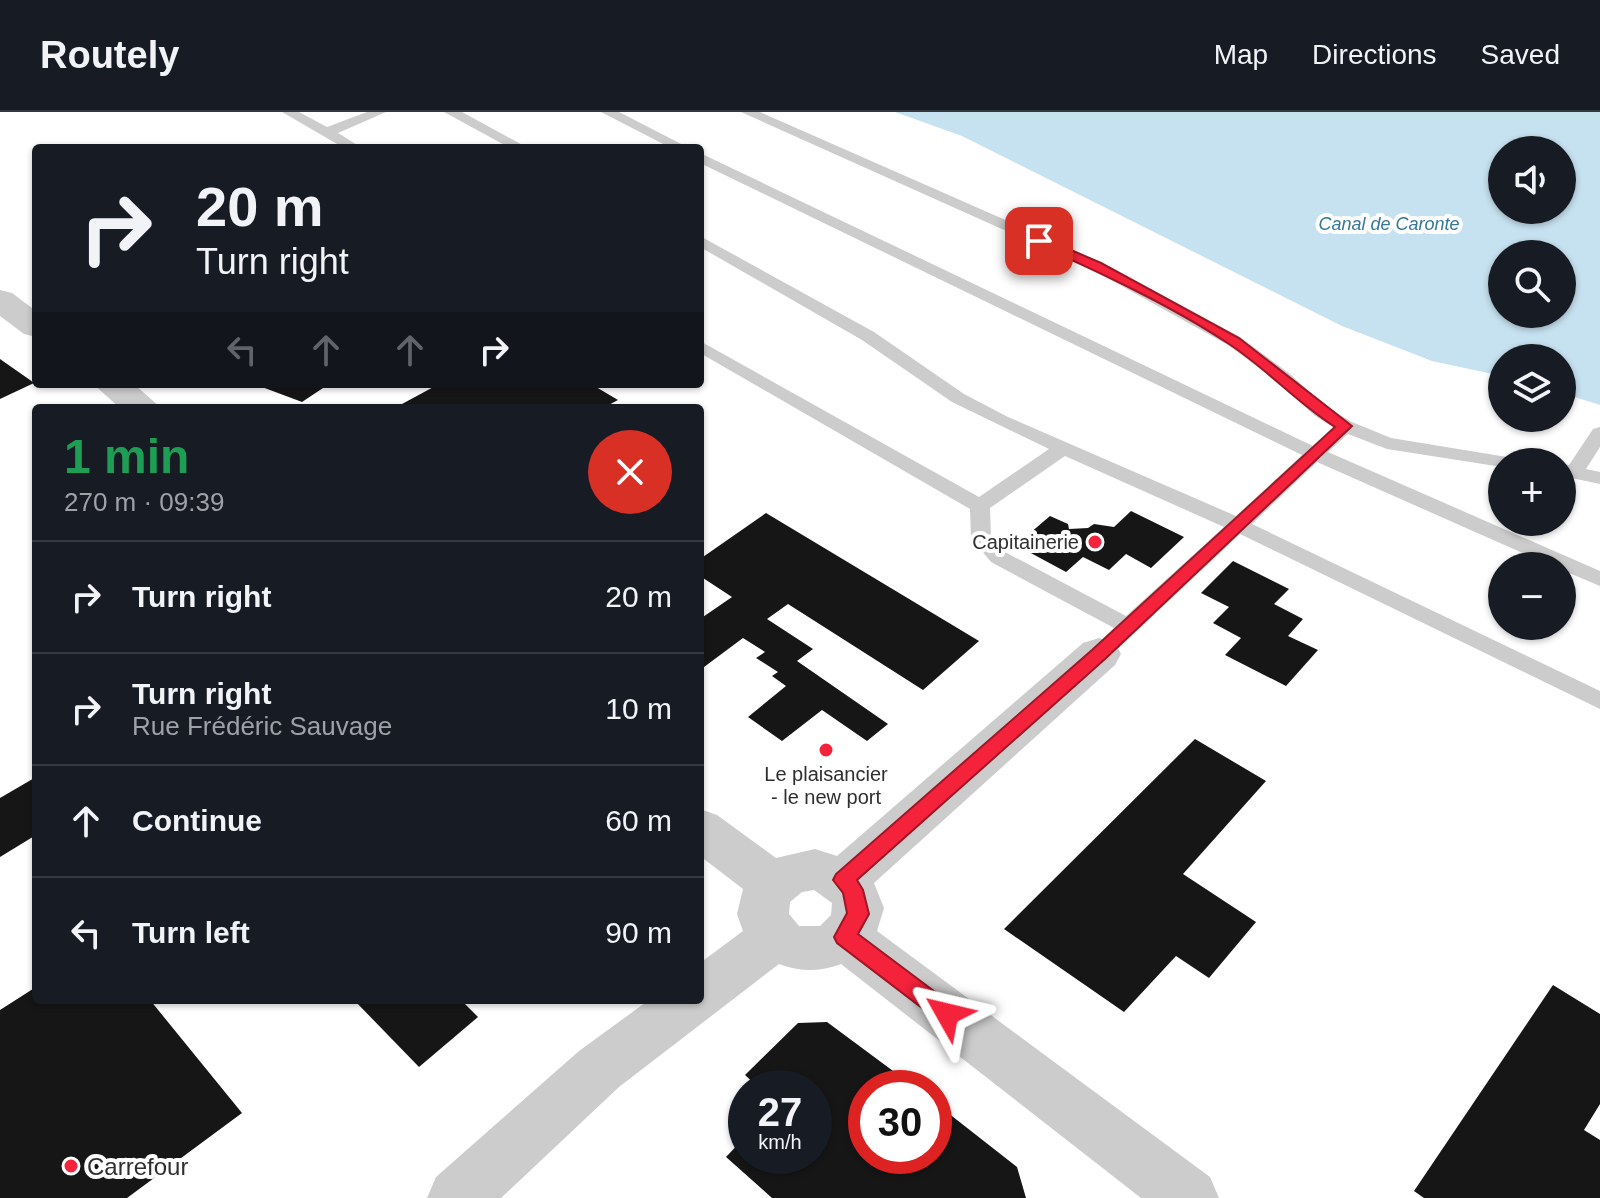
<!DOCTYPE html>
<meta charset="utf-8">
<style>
:root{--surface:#171b24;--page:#242831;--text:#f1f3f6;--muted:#9ea1a6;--line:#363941}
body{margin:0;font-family:Arial,sans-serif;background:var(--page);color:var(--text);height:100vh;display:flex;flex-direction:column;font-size:30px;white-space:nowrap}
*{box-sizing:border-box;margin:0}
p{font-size:26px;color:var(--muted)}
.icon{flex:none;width:44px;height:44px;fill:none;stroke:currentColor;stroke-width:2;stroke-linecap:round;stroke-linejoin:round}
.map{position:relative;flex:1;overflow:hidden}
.drawer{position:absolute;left:32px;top:292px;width:672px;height:600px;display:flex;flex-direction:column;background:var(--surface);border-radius:8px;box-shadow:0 2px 6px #0004}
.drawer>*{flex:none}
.guide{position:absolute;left:32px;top:32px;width:672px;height:244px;border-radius:8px;box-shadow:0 2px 6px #0004;background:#171b24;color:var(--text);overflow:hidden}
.buttons{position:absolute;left:1488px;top:24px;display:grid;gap:16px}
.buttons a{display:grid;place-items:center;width:88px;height:88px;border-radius:50%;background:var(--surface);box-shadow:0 2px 6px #0004;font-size:40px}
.speed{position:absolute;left:728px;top:958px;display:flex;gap:16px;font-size:40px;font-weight:700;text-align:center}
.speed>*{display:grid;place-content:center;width:104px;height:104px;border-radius:50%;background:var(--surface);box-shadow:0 2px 6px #0004;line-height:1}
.speed small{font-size:20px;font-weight:400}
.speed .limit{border:12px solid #d22;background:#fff;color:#111}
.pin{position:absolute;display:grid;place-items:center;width:68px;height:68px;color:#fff;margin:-34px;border-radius:16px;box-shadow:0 4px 12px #0006}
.me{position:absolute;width:88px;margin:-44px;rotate:307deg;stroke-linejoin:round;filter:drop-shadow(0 0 6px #0008)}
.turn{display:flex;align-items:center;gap:28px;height:168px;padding:0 32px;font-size:36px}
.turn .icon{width:104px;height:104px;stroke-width:2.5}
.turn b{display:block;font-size:56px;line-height:68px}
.lanes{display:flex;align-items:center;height:76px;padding:0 32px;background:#0003;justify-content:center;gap:40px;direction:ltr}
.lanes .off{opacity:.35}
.round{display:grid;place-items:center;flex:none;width:84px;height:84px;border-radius:42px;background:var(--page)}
.summary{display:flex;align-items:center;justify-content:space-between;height:136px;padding:0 32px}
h1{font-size:48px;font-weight:700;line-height:60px;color:#1e9e55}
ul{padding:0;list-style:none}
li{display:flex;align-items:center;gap:24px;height:112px;padding:0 32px;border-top:2px solid var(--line)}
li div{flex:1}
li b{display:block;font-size:30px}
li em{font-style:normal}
header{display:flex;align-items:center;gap:48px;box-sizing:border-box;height:112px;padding:0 40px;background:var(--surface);border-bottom:2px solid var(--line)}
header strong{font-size:38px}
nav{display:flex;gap:44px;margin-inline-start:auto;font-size:28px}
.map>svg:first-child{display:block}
.water{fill:#c6e1ef;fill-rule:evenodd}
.building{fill:#161616}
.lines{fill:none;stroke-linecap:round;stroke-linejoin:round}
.service{fill:#ccc;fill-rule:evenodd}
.minor{fill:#ccc;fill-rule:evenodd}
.route{fill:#f5223b;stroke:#9f1626;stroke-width:2}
.poi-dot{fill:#f5223b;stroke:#fff;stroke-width:3}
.labels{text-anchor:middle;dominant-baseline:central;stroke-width:8;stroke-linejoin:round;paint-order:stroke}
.far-water-label{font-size:18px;font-style:italic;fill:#357799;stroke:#fff}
.poi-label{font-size:20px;fill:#2f2f2f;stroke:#fff;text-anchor:end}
.near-poi-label{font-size:24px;fill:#2f2f2f;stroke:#fff;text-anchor:start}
</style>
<header>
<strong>Routely</strong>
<nav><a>Map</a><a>Directions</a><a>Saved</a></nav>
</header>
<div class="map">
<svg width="1600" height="1086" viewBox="0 0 1600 1086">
<rect width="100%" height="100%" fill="#fff"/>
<!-- water -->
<path class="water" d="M895,0H1600V293L1562,281V246H1502V264L1432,249L1342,214L962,24ZM1502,38H1562V98H1502ZM1562,142V202H1502V142Z"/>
<!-- building -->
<g class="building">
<polygon points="0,247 30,268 34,271 0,287"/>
<polygon points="254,272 329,272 302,290"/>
<polygon points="439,272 591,272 618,288 603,296 409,296 402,292"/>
<polygon points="1131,399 1184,425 1151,456 1126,442 1109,458 1083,445 1066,460 1016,433 1050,404 1068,412 1069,417 1088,416 1094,412 1114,415"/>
<polygon points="766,401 979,529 923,578 788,492 767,507 813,537 797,549 888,612 867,629 822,598 782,629 748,605 786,574 772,564 778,560 756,546 765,540 743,526 700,558 700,507 732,485 700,464 700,447"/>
<polygon points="1233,449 1289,477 1274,492 1303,507 1288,524 1318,538 1286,574 1225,543 1241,526 1213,511 1229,495 1201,481"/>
<polygon points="1195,627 1266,669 1183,762 1256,810 1209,866 1176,844 1124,900 1004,817"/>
<polygon points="36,665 36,723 0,745 0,686"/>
<polygon points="1553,873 1600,902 1600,992 1584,1018 1600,1028 1600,1086 1424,1086 1414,1079"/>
<polygon points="36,875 36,888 150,888 242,1001 127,1086 0,1086 0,898"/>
<polygon points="354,888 461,888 478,905 419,955"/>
<polygon points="827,910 916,976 866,976 866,1044 934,1044 934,990 1017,1055 1026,1086 772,1086 726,1045 746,1024 746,1044 814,1044 814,976 759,976 745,963 798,911"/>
</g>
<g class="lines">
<!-- service -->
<g class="service">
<polygon points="282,0 299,0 327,15 367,0 386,0 338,21 362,36 344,36"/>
<polygon points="444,0 462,0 528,36 510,36"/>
<polygon points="601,0 619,0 689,36 671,36"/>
<path d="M741,0H760L1103,151L1240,225L1290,262L1326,295L1352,310L1391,326L1513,346L1516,350H1502V355L1387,337L1348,322L1328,340L1600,459V474L1562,458V454H1552L1317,350L1252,412L1600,579V597L1240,422L1107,547H1091L1088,542L1114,516L991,450L971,426L970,397L700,241V229L979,385L1049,337L952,290L862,228L700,135V124L874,220L964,282L1008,305L1236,404L1302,343L700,51V41L1313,334L1333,315L1314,303L1278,270L1228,233L1091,157ZM1065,344L1224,415L1126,504L1005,440L991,425L990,396Z"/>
<polygon points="1600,315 1600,335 1586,357 1600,360 1600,372 1562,364 1562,352 1569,353 1593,317"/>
</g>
<!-- minor -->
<g class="minor">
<polygon points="0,178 12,181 36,199 36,225 24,222 0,204"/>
<polygon points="93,272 134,272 161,296 120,296"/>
<path d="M1099,526L1115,531L1121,542L1115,553L874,771L884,796L877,819L1210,1065L1219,1086H1141L841,852C819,860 801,860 779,852L619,975L501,1086H427L436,1065L579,939L649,888H700V851L743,819L737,802L743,777L700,744V697L717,703L776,746L815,737L837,744L1083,531ZM814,778L832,791L831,803L820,814H799L789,802L790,790L802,780Z"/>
</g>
</g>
<!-- route -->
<path class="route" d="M1034,126H1043L1101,151L1239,226L1352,314L1105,547L857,768L863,778L869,802L858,822L955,895L958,902L955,909L947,912L939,909L837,831L834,825L847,801L843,781L833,768L836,762L1092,538L1335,315C1297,291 1267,257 1229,232C1170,193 1099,160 1034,131Z"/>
<!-- markers -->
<g class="poi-dot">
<circle cx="1095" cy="430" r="8"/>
<circle cx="826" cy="638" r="8"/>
<circle cx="71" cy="1054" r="8"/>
</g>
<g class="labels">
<!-- far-water labels -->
<g class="far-water-label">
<text x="1389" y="112">Canal de Caronte</text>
</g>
<!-- poi labels -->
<g class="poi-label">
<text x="1079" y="430">Capitainerie</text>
<text x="826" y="662" text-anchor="middle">Le plaisancier<tspan x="826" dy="23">- le new port</tspan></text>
</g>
<!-- near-poi labels -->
<g class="near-poi-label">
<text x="87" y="1054">Carrefour</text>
</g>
</g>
</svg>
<div class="buttons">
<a><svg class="icon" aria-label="sound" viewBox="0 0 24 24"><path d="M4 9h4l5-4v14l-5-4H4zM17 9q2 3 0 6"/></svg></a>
<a><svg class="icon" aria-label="search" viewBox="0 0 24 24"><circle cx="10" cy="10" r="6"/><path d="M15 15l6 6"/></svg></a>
<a><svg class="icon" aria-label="layers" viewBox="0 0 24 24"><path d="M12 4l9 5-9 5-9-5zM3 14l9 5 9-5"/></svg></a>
<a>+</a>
<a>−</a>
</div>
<div class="speed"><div>27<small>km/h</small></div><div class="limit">30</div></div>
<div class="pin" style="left:1039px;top:129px;background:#d93025"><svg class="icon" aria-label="arrive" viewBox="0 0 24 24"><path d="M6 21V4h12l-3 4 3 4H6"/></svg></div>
<svg class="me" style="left:947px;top:902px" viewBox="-20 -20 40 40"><path d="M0-17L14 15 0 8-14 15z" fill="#f5223b" stroke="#fff" stroke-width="4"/></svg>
<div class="guide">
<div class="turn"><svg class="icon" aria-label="right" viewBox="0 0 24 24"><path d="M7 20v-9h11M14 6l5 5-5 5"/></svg><div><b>20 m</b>Turn right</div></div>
<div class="lanes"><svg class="icon off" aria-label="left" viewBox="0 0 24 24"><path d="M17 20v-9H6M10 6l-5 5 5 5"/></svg><svg class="icon off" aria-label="ahead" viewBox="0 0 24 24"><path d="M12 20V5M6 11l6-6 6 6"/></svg><svg class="icon off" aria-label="ahead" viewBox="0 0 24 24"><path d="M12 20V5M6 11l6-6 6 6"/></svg><svg class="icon" aria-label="right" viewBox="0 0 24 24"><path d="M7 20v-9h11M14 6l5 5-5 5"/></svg></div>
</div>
<section class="drawer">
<div class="summary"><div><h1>1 min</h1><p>270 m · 09:39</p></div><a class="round" style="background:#d93025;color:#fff"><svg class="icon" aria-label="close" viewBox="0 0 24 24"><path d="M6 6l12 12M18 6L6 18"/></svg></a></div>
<ul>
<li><svg class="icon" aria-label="right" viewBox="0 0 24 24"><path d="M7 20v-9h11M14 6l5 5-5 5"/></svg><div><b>Turn right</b></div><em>20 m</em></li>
<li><svg class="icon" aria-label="right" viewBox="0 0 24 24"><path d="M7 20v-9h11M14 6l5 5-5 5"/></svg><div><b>Turn right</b><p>Rue Frédéric Sauvage</p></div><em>10 m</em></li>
<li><svg class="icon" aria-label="ahead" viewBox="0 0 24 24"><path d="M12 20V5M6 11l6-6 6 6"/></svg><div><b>Continue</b></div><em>60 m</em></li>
<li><svg class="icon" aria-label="left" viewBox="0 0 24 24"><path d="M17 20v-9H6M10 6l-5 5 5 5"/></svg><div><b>Turn left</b></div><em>90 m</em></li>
</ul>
</section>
</div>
